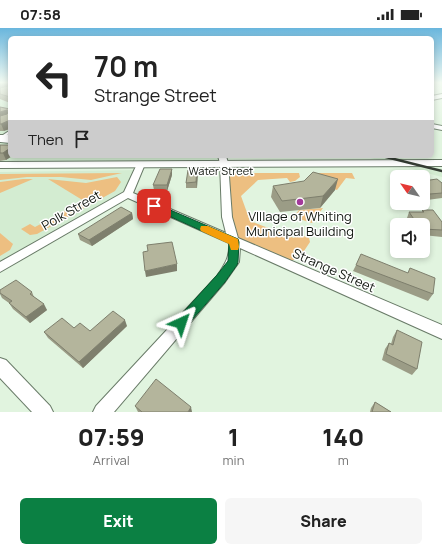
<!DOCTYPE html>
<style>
:root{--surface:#fff;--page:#f6f6f6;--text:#222;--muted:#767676;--accent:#0b8043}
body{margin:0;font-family:Manrope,sans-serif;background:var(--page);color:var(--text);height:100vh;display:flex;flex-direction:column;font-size:15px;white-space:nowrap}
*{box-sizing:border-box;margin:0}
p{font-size:13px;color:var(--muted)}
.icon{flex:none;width:22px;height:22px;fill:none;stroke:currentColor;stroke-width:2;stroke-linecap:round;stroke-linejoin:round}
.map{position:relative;height:384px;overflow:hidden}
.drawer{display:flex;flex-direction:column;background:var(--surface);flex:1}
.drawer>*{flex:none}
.banner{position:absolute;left:8px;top:8px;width:426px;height:122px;border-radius:6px;box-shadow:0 2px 6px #0003;background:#fff;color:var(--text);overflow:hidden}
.needle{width:26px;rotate:304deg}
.buttons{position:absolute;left:390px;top:142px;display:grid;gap:8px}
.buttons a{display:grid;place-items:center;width:40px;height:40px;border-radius:6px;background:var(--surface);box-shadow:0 2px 6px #0003;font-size:20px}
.pin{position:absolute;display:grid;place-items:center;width:34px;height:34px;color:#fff;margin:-17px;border-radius:8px;box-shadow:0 2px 6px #0006}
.me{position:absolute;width:44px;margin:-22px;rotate:42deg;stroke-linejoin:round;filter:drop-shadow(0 0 3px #0008)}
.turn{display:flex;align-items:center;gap:14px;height:84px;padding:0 20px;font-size:18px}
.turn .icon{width:52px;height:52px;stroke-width:2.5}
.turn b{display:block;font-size:28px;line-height:34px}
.then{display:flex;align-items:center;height:38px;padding:0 20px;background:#0003;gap:8px;font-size:15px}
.eta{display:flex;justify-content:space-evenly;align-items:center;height:68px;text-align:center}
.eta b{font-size:24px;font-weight:800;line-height:28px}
.action{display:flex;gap:8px;margin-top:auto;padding:8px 20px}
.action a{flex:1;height:46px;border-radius:6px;background:var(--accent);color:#fff;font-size:16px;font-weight:800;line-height:46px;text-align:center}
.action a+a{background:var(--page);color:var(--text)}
.status{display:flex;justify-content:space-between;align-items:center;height:28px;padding:0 20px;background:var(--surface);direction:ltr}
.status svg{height:11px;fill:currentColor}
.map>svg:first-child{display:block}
.built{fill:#d3ecd1}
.green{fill:#edbf81}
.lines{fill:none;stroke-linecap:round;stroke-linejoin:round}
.lane-casing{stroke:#697b68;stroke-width:2}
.street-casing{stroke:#697b68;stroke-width:2}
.secondary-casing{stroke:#697b68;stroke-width:2}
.lane{fill:#fff;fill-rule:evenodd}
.street{fill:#fff;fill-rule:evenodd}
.secondary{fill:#fff;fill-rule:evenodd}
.rail{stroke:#343c33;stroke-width:2.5}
.wall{fill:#9b9c86}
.shaded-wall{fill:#7e7f6d}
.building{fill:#b4b59c;stroke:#7e7f6d}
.route{fill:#0b8043;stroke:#07532c}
.slow{fill:#f59e0b}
.poi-dot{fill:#a3399b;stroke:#fff;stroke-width:1.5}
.labels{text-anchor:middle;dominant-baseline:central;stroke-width:3;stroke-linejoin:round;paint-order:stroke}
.far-street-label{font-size:11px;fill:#0f150e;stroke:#fff}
.street-label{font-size:13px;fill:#0f150e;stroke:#fff}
.poi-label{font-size:13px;fill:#0f150e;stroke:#fff}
</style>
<div class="status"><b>07:58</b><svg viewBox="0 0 49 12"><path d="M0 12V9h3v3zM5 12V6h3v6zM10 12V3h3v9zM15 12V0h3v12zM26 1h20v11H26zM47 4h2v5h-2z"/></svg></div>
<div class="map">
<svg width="442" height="384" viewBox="0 0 442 384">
<rect width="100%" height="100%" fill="#e1f4df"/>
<!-- built -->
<g class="built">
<polygon points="10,63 10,128 222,128 224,135 0,137 0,65"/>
<polygon points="363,128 393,128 420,135 442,141 442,149"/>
<polygon points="139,142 128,166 0,240 0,144"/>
</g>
<!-- green -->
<g class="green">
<polygon points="122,145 91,152 61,149 27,149 0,152 0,146"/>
<path d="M231,145H299L300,149L295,153L290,154L287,150L258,152L241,168L250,193L294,210L298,206L309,210L310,214L300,229L291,233L242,213C238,210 235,206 233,201C230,191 226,151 231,145Z"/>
<polygon points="312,145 352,145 355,151 346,150 337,162 310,154"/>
<polygon points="117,149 121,154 115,163 37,206 30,207 21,201 30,196 35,199 84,173 48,151 86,155"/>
<polygon points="23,151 33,151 0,165 0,154"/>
<polygon points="323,180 312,195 293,189 299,182"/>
<polygon points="0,205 13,216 10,222 0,228"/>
</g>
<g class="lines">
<defs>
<polygon id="lane" points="9,103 10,103 10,105 2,111 0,111 0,109"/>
<g id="street">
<polygon points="432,96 442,98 442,102 432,100"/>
<polygon points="0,110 10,111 10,115 0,114"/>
<path d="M218,128H226L228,135L232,189L238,210L442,297V311L240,220L239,234L225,254L114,384H93L96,378L217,248C225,236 230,229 229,215L128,170L0,244V234L124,164L137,136L141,134L145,136L133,165L226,205L222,189L220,135Z"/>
<polygon points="0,330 6,332 50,378 53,384 32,384 0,350"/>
</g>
<g id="secondary">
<polygon points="442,66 442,70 432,72 432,68"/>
<rect x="0" y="107" width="10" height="6"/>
<polygon points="442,132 442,138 0,140 0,134"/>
</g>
</defs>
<!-- lane casing -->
<use href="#lane" class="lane-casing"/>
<!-- street casing -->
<use href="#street" class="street-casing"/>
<!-- secondary casing -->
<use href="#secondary" class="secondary-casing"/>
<!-- lane -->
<use href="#lane" class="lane"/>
<!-- street -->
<use href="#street" class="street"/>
<!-- secondary -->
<use href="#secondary" class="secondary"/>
<!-- rail -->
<polyline class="rail" points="382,128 442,143"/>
</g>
<!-- wall -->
<g class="wall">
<polygon points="0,55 10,55 10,75 0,71"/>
<polygon points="0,79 10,81 4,103 0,103"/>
<polygon points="0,117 10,128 12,128 6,132 0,133"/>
<polygon points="197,141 197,160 186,160 186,155"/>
<polygon points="172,147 167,163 154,162 153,157"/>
<polygon points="423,153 442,155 442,170 427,172 423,167"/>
<polygon points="273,158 335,162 320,180 280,184 271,169"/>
<polygon points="422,182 442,194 442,209 423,207 423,197 411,197 407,190 409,184 422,184"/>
<polygon points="132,185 133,191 92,218 80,212 78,206"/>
<polygon points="356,237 408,245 410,240 433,266 428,273 353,243"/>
<polygon points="0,262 32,264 34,269 47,282 30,295 13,281 9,275 2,270 0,266"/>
<polygon points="127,298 83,340 48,310 44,304 74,300 90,303"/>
<polygon points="397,302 417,341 412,347 382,332 385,321 389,315 391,316 393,309"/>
<polygon points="375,374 391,384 370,384 371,380"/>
<polygon points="135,378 192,384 138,384"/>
</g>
<!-- shaded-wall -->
<g class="shaded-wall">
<polygon points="0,55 9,55 10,57 0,61"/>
<polygon points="7,82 10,89 0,92 0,84"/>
<polygon points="10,92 10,101 4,103 1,96"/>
<polygon points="10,120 10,128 12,128 6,132 3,125"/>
<polygon points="172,141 172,147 167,163 167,157"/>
<polygon points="197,141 198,147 197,160 196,154"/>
<polygon points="338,151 335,162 320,180 323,168"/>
<polygon points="132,185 133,191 92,218 89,212"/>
<polygon points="177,236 177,243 146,249 145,243"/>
<polygon points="44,276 47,282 30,295 26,289"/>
<polygon points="125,292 127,298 83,340 79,334"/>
<polygon points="191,379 192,384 188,384"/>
</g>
<!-- building -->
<g class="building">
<polygon points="8,55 10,55 10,69 0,66 0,60 8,58"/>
<polygon points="0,79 10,81 10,92 1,96 0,96 0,88 7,86 9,83 7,82 0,84"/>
<polygon points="0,117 10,117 10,120 3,125 0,125"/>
<polygon points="160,141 172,141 167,157 153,157"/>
<polygon points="197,141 196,154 186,155 188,142"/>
<polygon points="313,144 338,151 323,168 282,173 273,158 304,153"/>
<polygon points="437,151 442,155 442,165 430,166 423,159 423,153"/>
<polygon points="121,179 132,185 89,212 78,206"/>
<polygon points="422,182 433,182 442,194 442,202 423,201 423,197 418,197 409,184 424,184"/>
<polygon points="172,214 177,236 145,243 143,224 148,223 147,217"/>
<polygon points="361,226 408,245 410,240 435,250 433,266 356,237"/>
<polygon points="16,252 32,264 30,266 44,276 26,289 9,275 12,273 0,265 0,262"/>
<polygon points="113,283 125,292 79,334 44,304 62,290 74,300 80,295 90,303"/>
<polygon points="397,302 422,314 417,341 386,326 389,315 393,317"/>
<polygon points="156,351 191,379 188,384 142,384 135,378"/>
<polygon points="375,374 391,384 372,384"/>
</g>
<!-- sky -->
<linearGradient id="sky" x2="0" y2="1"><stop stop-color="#69b6dd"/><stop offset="0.5" stop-color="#f2faf1"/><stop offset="1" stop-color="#f2faf1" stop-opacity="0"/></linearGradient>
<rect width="442" height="109" fill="url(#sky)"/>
<!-- route -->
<polygon class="route" points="154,175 238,211 239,214 238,234 237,237 225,254 186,299 181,301 177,299 175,295 177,291 217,247 228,233 229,215 151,180 150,178"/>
<!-- slow -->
<polygon class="slow" points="201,198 208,198 238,211 239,219 238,222 231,222 229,216 201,203 200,201"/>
<!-- markers -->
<circle class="poi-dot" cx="300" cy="174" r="4"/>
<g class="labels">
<!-- far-street labels -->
<g class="far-street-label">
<text x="221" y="142">Water Street</text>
</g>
<!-- street labels -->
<g class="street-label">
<text transform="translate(71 182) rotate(-30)">Polk Street</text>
<text transform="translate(334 242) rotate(24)">Strange Street</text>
</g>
<!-- poi labels -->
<g class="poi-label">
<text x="300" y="188">VIllage of Whiting<tspan x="300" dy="15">Municipal Building</tspan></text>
</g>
</g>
</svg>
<div class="buttons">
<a><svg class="needle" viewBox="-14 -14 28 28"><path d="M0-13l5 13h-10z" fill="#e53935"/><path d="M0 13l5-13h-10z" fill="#767676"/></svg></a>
<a><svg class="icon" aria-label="sound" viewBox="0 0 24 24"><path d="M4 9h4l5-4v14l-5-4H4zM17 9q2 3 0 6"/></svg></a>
</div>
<div class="pin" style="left:154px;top:178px;background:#d93025"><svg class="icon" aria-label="arrive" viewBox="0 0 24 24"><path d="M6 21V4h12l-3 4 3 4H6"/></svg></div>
<svg class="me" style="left:181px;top:295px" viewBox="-20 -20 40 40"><path d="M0-17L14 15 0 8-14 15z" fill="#0b8043" stroke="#fff" stroke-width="4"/></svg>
<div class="banner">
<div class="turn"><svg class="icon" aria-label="left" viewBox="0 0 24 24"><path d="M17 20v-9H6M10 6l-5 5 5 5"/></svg><div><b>70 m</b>Strange Street</div></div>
<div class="then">Then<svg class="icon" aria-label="arrive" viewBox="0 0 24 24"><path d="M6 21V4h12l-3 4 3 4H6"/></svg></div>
</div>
</div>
<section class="drawer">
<div class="eta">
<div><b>07:59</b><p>Arrival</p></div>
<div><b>1</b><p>min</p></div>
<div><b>140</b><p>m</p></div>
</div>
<div class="action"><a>Exit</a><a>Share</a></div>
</section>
